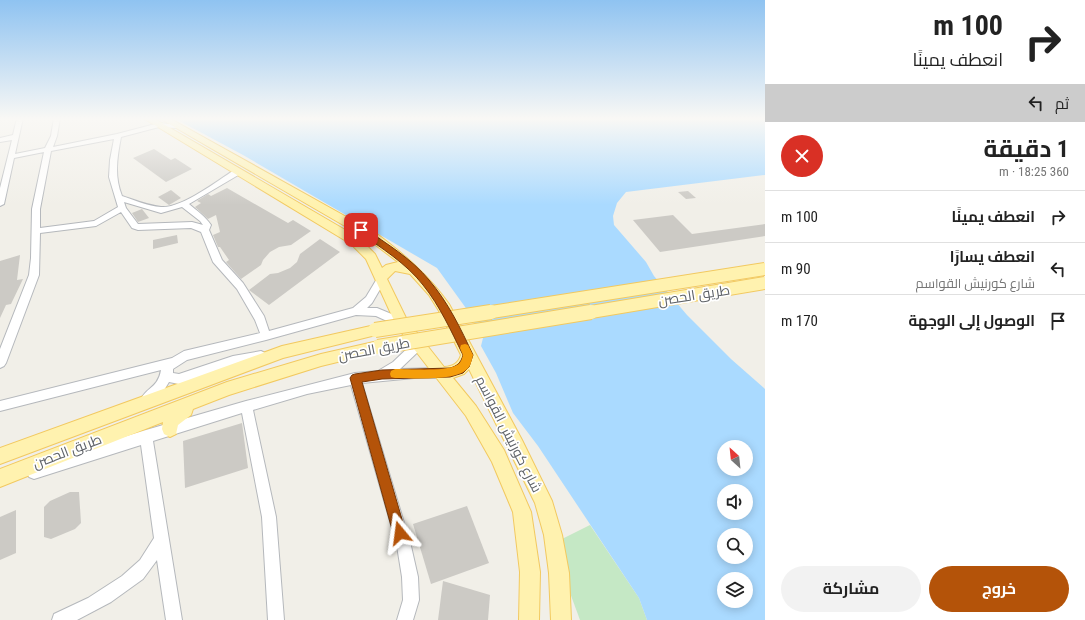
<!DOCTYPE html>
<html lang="ar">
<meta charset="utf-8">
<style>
:root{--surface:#fff;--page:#f2f2f2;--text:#222;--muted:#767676;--line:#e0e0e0;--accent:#b45309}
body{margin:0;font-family:"Roboto Condensed",Cairo,sans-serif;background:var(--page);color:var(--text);direction:rtl;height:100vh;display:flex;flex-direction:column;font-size:15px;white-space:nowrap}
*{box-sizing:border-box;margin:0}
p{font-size:13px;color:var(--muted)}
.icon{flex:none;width:22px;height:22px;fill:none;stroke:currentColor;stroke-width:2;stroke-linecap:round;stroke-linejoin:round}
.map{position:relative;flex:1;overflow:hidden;direction:ltr}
.drawer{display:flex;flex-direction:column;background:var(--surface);width:320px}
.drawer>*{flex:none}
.hud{background:#fff;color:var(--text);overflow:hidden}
.needle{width:26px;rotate:333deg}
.controls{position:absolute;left:717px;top:440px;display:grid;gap:8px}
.controls a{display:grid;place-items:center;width:36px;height:36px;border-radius:50%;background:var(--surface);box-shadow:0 2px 10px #0003;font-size:20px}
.pin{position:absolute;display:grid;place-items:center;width:34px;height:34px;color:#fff;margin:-17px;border-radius:8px;box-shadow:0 2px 6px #0006}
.me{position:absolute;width:44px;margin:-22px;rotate:344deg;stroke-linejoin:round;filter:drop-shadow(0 0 3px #0008)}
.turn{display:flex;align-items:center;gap:14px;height:84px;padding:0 16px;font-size:18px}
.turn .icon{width:52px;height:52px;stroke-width:2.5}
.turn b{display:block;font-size:28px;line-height:34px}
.then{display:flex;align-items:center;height:38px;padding:0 16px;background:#0003;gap:8px;font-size:15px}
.round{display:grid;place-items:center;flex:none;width:42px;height:42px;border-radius:21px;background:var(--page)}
.headline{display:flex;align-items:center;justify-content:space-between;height:68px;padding:0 16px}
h1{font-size:24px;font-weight:700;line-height:30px}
.action{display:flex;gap:8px;margin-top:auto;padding:8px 16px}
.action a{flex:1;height:46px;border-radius:24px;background:var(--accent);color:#fff;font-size:16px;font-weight:700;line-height:46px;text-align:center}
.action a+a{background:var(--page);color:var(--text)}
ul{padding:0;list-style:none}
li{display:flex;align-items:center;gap:12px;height:52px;padding:0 16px;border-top:1px solid var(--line)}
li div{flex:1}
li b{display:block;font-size:15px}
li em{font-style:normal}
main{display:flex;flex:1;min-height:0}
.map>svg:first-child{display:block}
.green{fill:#c5e8c5}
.water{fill:#aadaff;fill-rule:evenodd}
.building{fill:#cccac5}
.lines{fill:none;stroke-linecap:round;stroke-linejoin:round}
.minor-casing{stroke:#b5b8bc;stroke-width:2}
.major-casing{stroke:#f2c960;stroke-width:2}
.minor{fill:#fff;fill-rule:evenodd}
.major{fill:#fff2af;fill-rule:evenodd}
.major-bridge-far1-casing{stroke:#f2c960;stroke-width:14;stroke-linecap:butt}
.major-bridge-casing{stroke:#f2c960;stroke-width:16;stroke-linecap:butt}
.major-bridge-far1{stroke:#fff2af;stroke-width:12}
.major-bridge{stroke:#fff2af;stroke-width:14}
.route{fill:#b45309;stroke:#753606}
.slow{fill:#f59e0b}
.labels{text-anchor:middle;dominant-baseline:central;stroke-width:3.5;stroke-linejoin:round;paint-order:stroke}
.street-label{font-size:14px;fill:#5f6368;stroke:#fff}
</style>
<main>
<section class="drawer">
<div class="hud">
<div class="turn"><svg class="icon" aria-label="right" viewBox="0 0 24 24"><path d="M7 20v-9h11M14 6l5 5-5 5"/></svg><div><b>100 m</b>انعطف يمينًا</div></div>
<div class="then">ثم<svg class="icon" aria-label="left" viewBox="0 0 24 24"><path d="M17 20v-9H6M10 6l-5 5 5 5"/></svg></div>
</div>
<div class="headline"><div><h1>1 دقيقة</h1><p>360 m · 18:25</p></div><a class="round" style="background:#d93025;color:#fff"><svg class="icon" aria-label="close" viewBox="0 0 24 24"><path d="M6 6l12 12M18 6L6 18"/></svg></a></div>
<ul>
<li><svg class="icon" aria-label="right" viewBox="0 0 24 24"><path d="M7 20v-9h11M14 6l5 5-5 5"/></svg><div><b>انعطف يمينًا</b></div><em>100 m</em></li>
<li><svg class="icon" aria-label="left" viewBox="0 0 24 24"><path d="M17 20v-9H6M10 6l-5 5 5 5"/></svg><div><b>انعطف يسارًا</b><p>شارع كورنيش القواسم</p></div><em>90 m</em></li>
<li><svg class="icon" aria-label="arrive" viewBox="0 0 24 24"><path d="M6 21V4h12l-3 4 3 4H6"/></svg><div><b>الوصول إلى الوجهة</b></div><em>170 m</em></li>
</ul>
<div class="action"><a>خروج</a><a>مشاركة</a></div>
</section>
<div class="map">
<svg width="765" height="620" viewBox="0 0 765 620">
<rect width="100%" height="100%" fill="#f1efe8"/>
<!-- green -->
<polygon class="green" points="590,525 639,598 647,620 580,620 552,544"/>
<!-- water -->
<path class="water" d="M174,118H765V175L626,192L617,203L613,216L614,225L646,262L654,276L687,315L731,359L765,389V620H647L639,598L538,446L513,413L496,373L481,346L483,338L468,311L437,268L243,155ZM724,447H746V469H724ZM724,491H746V513H724ZM724,535H746V557H724ZM724,579H746V601H724Z"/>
<!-- building -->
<g class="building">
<polygon points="154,149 171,160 175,158 192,169 166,182 133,158"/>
<polygon points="227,188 288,223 293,220 311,231 291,245 279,247 270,252 263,260 261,265 241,279 226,262 229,260 220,247 218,247 213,235 220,232 216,215 208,219 195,207 201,203 197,201 208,194 211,196"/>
<polygon points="171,190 181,198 169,205 158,197"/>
<polygon points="688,191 696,198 686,199 678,192"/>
<polygon points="142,209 149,218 138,222 132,213"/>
<polygon points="673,215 692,234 765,224 765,236 660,252 633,220"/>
<polygon points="177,235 178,243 153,249 153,240"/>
<polygon points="320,239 340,252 269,305 249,290 270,274 278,273 290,268 297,262 300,254"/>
<polygon points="20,255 17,280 23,279 11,304 6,305 0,318 0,261"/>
<polygon points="242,423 248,468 185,488 183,441"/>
<polygon points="70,492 79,492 81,523 75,529 51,539 44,537 44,507 50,501"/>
<polygon points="467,506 489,563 431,584 413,524"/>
<polygon points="16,510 16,553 0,560 0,517"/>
<polygon points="443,581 490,595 488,620 438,620"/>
</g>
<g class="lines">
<defs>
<g id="minor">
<path d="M17,118H23L15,154L45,148L51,136L54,118H60L57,136L53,147L117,134L159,123L179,125L180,126L177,128L159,127L121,137C117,158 114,176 122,196C134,200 148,206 161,207C180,209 218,181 234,170H240V174L189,204C197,211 205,216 211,225L209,230L222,260L243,283L264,316L269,331L353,308L366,297L378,277L381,276L386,279L372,303L367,308H377L406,320L407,323L406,326H398L376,316L356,315L266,340L187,360L173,369V373L179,374L233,356L261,351L265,353L266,356L265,359L261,361L233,366L179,384L169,382L161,395L147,404L143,403L141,399C147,387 158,388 161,370L0,411V401L172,358L184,351L260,333L255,320L237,289L213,262L201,232L191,228L138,230L132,228L121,212L96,226L40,233L39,275L6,363L4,366L0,368V349L29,275L31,258L32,209L44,152L14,158L4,204L0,206V188L12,140L0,142V138L13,135ZM114,139L110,160L109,177L118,207L94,221L40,228V209L51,151ZM124,202L161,213L182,207L200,221L203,225L192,222L138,224L126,208Z"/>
<polygon points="418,341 422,342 423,345 422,348 400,369 442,368 446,370 448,373 446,376 442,378 414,378 362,383 411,546 418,577 419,600 413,620 397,620 403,600 402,577 397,546 351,385 307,394 253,410 276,517 284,620 268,620 262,517 242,413 153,441 182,620 166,620 157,560 143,579 111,602 77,620 52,620 54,614 88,598 122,576 140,560 154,538 141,445 34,479 29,477 27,472 29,467 146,430 246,401 355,373 378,371 393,362 414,342"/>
</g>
<g id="major">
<path d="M143,118H153L359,238L375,254L382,268L386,265L398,262L369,240L159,118H169L377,234C406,256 428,275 449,304L522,440L552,501L562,535L569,573L571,620H551L549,573L544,535L535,503L469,369L464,374L453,378L476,406L504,450L531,512L540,572L539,620H519L520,572L513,512L492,462L466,416L397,327L366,259L351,244ZM395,271L410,274L429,295L439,311L461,355C458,364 453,366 444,367L407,320L387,279Z"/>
<polygon points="375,325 380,326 382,330 380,334 283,358 0,464 0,448 282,346"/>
<polygon points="378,341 383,343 385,347 383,351 321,366 229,395 193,409 191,415 178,425 176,434 170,437 164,434 162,429 163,422 0,487 0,469 227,382 321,354"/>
</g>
</defs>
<!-- minor casing -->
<use href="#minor" class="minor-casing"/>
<!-- major casing -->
<use href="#major" class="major-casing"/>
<!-- minor -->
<use href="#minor" class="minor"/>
<!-- major -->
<use href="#major" class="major"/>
<defs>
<g id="major-bridge-far1">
<polyline points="485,313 765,269"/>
<polyline points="585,313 765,283"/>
</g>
<g id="major-bridge">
<polyline points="375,330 491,312"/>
<polyline points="378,347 591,312"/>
</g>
</defs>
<!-- major-bridge-far1 casing -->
<use href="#major-bridge-far1" class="major-bridge-far1-casing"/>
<!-- major-bridge casing -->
<use href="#major-bridge" class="major-bridge-casing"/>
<!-- major-bridge-far1 -->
<use href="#major-bridge-far1" class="major-bridge-far1"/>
<!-- major-bridge -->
<use href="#major-bridge" class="major-bridge"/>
</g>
<!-- sky -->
<linearGradient id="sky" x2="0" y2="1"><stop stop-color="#8fc3f1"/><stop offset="0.58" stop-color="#f9f8f5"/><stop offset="1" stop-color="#f9f8f5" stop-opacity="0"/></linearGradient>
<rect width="765" height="205" fill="url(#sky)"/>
<!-- route -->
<path class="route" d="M359,228H364C387,244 412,259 429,280C448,302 461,329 473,355L469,367L463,373L450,377L382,379L362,382L406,533L404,537L400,539L395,537L393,533L350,378L352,375L355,374L382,370L450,368C457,366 461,363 463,355C451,331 440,306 423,285C406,263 381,248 359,232Z"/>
<!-- slow -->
<path class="slow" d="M465,344L468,345L473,355C472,359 471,364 469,367C458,382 413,378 395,378L391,377L390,374L391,371L395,369C409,369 446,372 457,365C461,363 462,359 463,355L460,348L461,345Z"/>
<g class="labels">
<!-- street labels -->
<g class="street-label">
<text transform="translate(694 295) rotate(-9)">طريق الحصن</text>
<text transform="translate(374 349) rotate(-11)">طريق الحصن</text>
<text transform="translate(509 434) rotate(63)">شارع كورنيش القواسم</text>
<text transform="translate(67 451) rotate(-21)">طريق الحصن</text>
</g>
</g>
</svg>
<div class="controls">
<a><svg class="needle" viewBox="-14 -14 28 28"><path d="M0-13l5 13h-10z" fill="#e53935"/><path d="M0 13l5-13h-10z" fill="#767676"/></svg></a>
<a><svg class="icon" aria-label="sound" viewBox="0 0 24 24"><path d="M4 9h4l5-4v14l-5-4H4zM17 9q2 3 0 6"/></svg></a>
<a><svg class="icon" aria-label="search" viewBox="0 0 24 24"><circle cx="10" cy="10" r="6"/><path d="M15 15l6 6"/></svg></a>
<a><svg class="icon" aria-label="layers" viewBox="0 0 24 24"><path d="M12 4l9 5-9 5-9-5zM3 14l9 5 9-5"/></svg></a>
</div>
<div class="pin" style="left:361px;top:230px;background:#d93025"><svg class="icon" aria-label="arrive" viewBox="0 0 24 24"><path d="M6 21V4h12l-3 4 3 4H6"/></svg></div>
<svg class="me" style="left:400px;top:533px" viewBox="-20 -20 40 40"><path d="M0-17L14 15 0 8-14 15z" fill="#b45309" stroke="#fff" stroke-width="4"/></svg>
</div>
</main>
